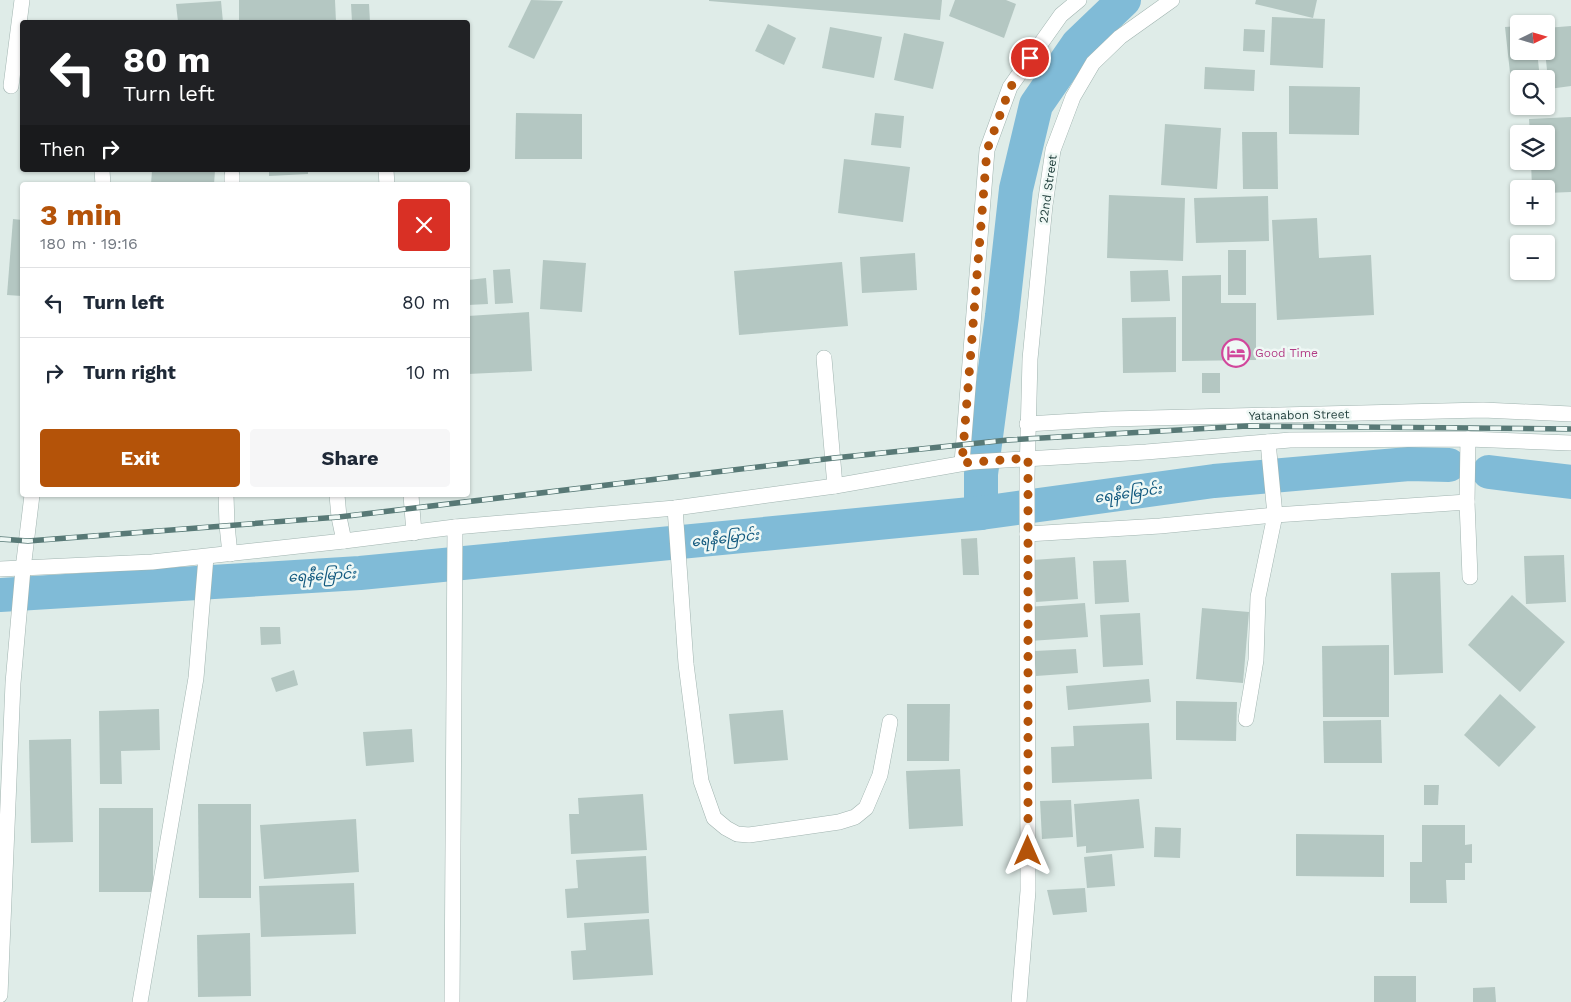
<!DOCTYPE html>
<meta charset="utf-8">
<style>
:root{--surface:#fff;--page:#f6f6f7;--text:#1f2937;--muted:#747a83;--line:#e0e1e3;--accent:#b45309}
body{margin:0;font-family:"Work Sans","Noto Sans Myanmar",sans-serif;background:var(--page);color:var(--text);height:100vh;display:flex;flex-direction:column;font-size:19px;white-space:nowrap}
*{box-sizing:border-box;margin:0}
p{font-size:16px;color:var(--muted)}
.icon{flex:none;width:28px;height:28px;fill:none;stroke:currentColor;stroke-width:2;stroke-linecap:round;stroke-linejoin:round}
.map{position:relative;flex:1;overflow:hidden}
.side{position:absolute;left:20px;top:182px;width:450px;height:315px;display:flex;flex-direction:column;background:var(--surface);border-radius:5px;box-shadow:0 1px 4px #0004}
.side>*{flex:none}
.guide{position:absolute;left:20px;top:20px;width:450px;height:152px;border-radius:5px;box-shadow:0 1px 4px #0004;background:#202124;color:#fff;overflow:hidden}
.needle{width:32px;rotate:85deg}
.controls{position:absolute;left:1510px;top:15px;display:grid;gap:10px}
.controls a{display:grid;place-items:center;width:45px;height:45px;border-radius:5px;background:var(--surface);box-shadow:0 1px 4px #0004;font-size:25px}
.pin{position:absolute;display:grid;place-items:center;width:42px;height:42px;color:#fff;margin:-21px;border:2px solid #fff;border-radius:50%;box-shadow:0 1px 5px #0007}
.me{position:absolute;width:55px;margin:-28px;rotate:0deg;stroke-linejoin:round;filter:drop-shadow(0 0 4px #0008)}
.turn{display:flex;align-items:center;gap:18px;height:105px;padding:0 20px;font-size:22px}
.turn .icon{width:65px;height:65px;stroke-width:2.5}
.turn b{display:block;font-size:35px;line-height:42px}
.then{display:flex;align-items:center;height:48px;padding:0 20px;background:#0003;gap:10px;font-size:19px}
.round{display:grid;place-items:center;flex:none;width:52px;height:52px;border-radius:5px;background:var(--page)}
.summary{display:flex;align-items:center;justify-content:space-between;height:85px;padding:0 20px}
h1{font-size:30px;font-weight:700;line-height:38px;color:var(--accent)}
.button{display:flex;gap:10px;margin-top:auto;padding:10px 20px}
.button a{flex:1;height:58px;border-radius:5px;background:var(--accent);color:#fff;font-size:20px;font-weight:700;line-height:58px;text-align:center}
.button a+a{background:var(--page);color:var(--text)}
ul{padding:0;list-style:none}
li{display:flex;align-items:center;gap:15px;height:70px;padding:0 20px;border-top:1px solid var(--line)}
li div{flex:1}
li b{display:block;font-size:19px}
li em{font-style:normal}
.map>svg:first-child{display:block}
.lines{fill:none;stroke-linecap:round;stroke-linejoin:round}
.canal{stroke:#80bbd7;stroke-width:34}
.building{fill:#b4c7c2}
.minor-casing{stroke:#a1b4b0;stroke-width:16}
.minor{stroke:#fff;stroke-width:15}
.rail-casing{stroke:#587976;stroke-width:5.5}
.rail{stroke:#eff8f5;stroke-width:4;stroke-dasharray:11;stroke-linecap:butt}
.route{stroke:#b45309;stroke-width:9;stroke-dasharray:0 16.2}
.labels{text-anchor:middle;dominant-baseline:central;stroke-width:5;stroke-linejoin:round;paint-order:stroke}
.street-label{font-size:12px;fill:#1e3d3a;stroke:#eff8f5}
.hotel-label{font-size:12px;fill:#b23c85;stroke:#eff8f5;text-anchor:start}
.water-label{font-size:14px;font-style:italic;fill:#135a7f;stroke:#eff8f5}
</style>
<div class="map">
<svg width="1571" height="1002" viewBox="0 0 1571 1002">
<rect width="100%" height="100%" fill="#dfece8"/>
<g class="lines">
<!-- canal -->
<g class="canal">
<polyline points="1489,472 1571,482"/>
<polyline points="981,513 981,474 1002,316 1016,189 1036,105 1078,44 1124,0"/>
<polyline points="0,595 360,573 981,513 1214,481 1409,464 1449,465"/>
</g>
</g>
<!-- building -->
<g class="building">
<polygon points="239,0 335,0 336,22 239,22"/>
<polygon points="531,0 563,1 534,59 508,47"/>
<polygon points="709,0 942,0 940,20 709,1"/>
<polygon points="955,0 1006,0 1016,4 1004,38 949,16"/>
<polygon points="1256,0 1317,0 1313,18 1255,4"/>
<polygon points="221,1 223,22 178,22 176,4"/>
<polygon points="351,4 369,4 370,22 352,22"/>
<polygon points="1272,17 1325,19 1323,68 1270,65"/>
<polygon points="768,24 796,38 784,65 755,51"/>
<polygon points="1519,26 1519,51 1537,51 1540,79 1519,79 1519,90 1512,91 1505,27"/>
<polygon points="1571,26 1571,86 1549,89 1545,51 1546,28"/>
<polygon points="830,27 882,37 874,78 822,68"/>
<polygon points="1244,29 1265,30 1264,52 1243,51"/>
<polygon points="904,33 944,42 933,89 894,80"/>
<polygon points="1205,67 1255,70 1254,91 1204,89"/>
<polygon points="1289,86 1360,87 1359,135 1289,134"/>
<polygon points="516,113 582,114 582,159 515,159"/>
<polygon points="875,113 904,116 901,148 871,145"/>
<polygon points="1571,117 1571,192 1546,193 1546,189 1532,189 1531,161 1546,161 1546,134 1530,134 1529,119"/>
<polygon points="1165,124 1221,128 1217,189 1161,185"/>
<polygon points="1242,132 1277,132 1278,189 1243,189"/>
<polygon points="844,159 910,167 903,222 838,213"/>
<polygon points="152,170 215,170 214,185 151,185"/>
<polygon points="269,170 308,170 308,174 269,176"/>
<polygon points="1109,195 1185,198 1183,261 1107,258"/>
<polygon points="1268,196 1269,241 1196,243 1194,198"/>
<polygon points="1317,218 1319,258 1371,255 1374,315 1277,320 1272,220"/>
<polygon points="13,219 22,220 22,296 7,295"/>
<rect x="1228" y="250" width="18" height="45"/>
<polygon points="915,253 917,290 862,293 860,257"/>
<polygon points="543,260 586,263 582,312 540,309"/>
<polygon points="842,262 848,326 739,335 734,271"/>
<polygon points="510,269 513,303 495,304 493,270"/>
<polygon points="1168,270 1170,301 1131,302 1130,271"/>
<polygon points="1221,275 1221,303 1256,303 1256,360 1182,361 1182,276"/>
<polygon points="486,278 488,304 468,305 468,280"/>
<polygon points="529,312 532,371 468,374 468,316"/>
<polygon points="1176,317 1176,372 1123,373 1122,318"/>
<rect x="1202" y="373" width="18" height="20"/>
<polygon points="977,538 979,575 963,575 961,539"/>
<polygon points="1564,555 1566,602 1526,604 1524,556"/>
<polygon points="1075,557 1078,599 1036,602 1033,560"/>
<polygon points="1126,560 1129,602 1095,604 1093,561"/>
<polygon points="1440,572 1443,673 1394,675 1391,573"/>
<polygon points="1512,595 1565,642 1520,692 1468,645"/>
<polygon points="1085,603 1088,637 1030,641 1027,607"/>
<polygon points="1202,608 1249,612 1243,683 1196,679"/>
<polygon points="1140,613 1143,665 1103,667 1100,615"/>
<polygon points="260,627 280,627 281,644 261,645"/>
<polygon points="1389,645 1389,717 1323,717 1322,646"/>
<polygon points="1076,649 1078,673 1036,676 1034,651"/>
<polygon points="294,670 298,685 276,692 271,678"/>
<polygon points="1149,679 1151,702 1068,710 1066,686"/>
<polygon points="1500,694 1536,727 1499,767 1464,735"/>
<polygon points="1176,701 1237,702 1236,741 1176,740"/>
<polygon points="907,704 950,704 949,761 907,761"/>
<polygon points="159,709 160,750 121,751 122,784 100,784 99,711"/>
<polygon points="783,710 788,760 734,764 729,714"/>
<polygon points="1381,720 1382,763 1324,763 1323,721"/>
<polygon points="1149,723 1152,779 1052,783 1051,747 1074,746 1073,726"/>
<polygon points="412,729 414,762 366,766 363,732"/>
<polygon points="71,739 73,842 31,843 29,740"/>
<polygon points="960,769 963,826 909,829 906,771"/>
<polygon points="1424,785 1439,785 1438,805 1424,805"/>
<polygon points="643,794 647,850 571,854 569,814 579,814 578,798"/>
<polygon points="1139,799 1144,848 1086,853 1086,846 1077,847 1074,804"/>
<polygon points="1071,800 1073,837 1042,839 1040,801"/>
<polygon points="198,804 251,804 251,898 199,898"/>
<rect x="99" y="808" width="54" height="84"/>
<polygon points="356,819 359,872 264,879 260,825"/>
<polygon points="1422,825 1465,825 1465,845 1472,844 1472,863 1465,863 1465,880 1446,880 1447,903 1410,903 1410,862 1422,862"/>
<polygon points="1155,827 1181,828 1180,858 1154,857"/>
<polygon points="1296,834 1384,835 1384,877 1296,876"/>
<polygon points="1112,854 1115,886 1087,888 1084,857"/>
<polygon points="646,856 649,913 567,918 565,889 578,888 576,860"/>
<polygon points="354,883 356,934 261,937 259,886"/>
<polygon points="1085,888 1087,912 1053,915 1047,890"/>
<polygon points="649,919 653,975 573,980 571,951 586,950 584,923"/>
<polygon points="250,933 251,996 198,997 197,935"/>
<rect x="1374" y="976" width="42" height="26"/>
<polygon points="1495,987 1496,1002 1473,1002 1473,988"/>
</g>
<g class="lines">
<defs>
<g id="minor">
<polyline points="11,86 22,0"/>
<polyline points="102,170 103,185"/>
<polyline points="386,170 387,185"/>
<polyline points="232,185 232,175"/>
<polyline points="824,358 835,486"/>
<polyline points="1027,424 1110,419 1483,410 1571,414"/>
<polyline points="962,463 987,150 1010,87 1061,15 1079,0"/>
<polyline points="226,495 227,525 230,554"/>
<polyline points="337,495 339,517 344,541"/>
<polyline points="411,495 414,533"/>
<polyline points="1467,502 1468,439"/>
<polyline points="675,508 686,664 701,781 714,818 726,828 737,834 749,835 839,822 855,817 866,808 880,775 890,722"/>
<polyline points="1027,534 1160,526 1275,515 1467,502 1470,577"/>
<polyline points="0,569 152,562 344,541 455,527 675,508 835,486 971,462 1146,452 1290,440 1468,439 1571,443"/>
<polyline points="1246,719 1256,660 1258,597 1275,515 1268,442"/>
<polyline points="0,995 13,683 23,569 32,495"/>
<polyline points="140,1002 196,678 206,557"/>
<polyline points="452,1002 455,527"/>
<polyline points="1019,1002 1028,891 1027,476 1030,359 1045,205 1053,150 1073,97 1093,63 1120,37 1172,0"/>
</g>
</defs>
<!-- minor casing -->
<use href="#minor" class="minor-casing"/>
<!-- minor -->
<use href="#minor" class="minor"/>
<defs>
<polyline id="rail" points="0,539 28,541 339,517 834,458 1008,440 1247,426 1571,429"/>
</defs>
<!-- rail casing -->
<use href="#rail" class="rail-casing"/>
<!-- rail -->
<use href="#rail" class="rail"/>
</g>
<g class="lines">
<!-- route -->
<polyline class="route" points="1028,851 1028,458 962,463 987,150 1010,88 1030,58"/>
</g>
<!-- icons -->
<defs>
<symbol id="hotel-ring" viewBox="-11 -11 22 22"><circle r="9.5" fill="#eff8f5" stroke="#d1479c" stroke-width="1.5"/><path d="M-6-4.5h1.5V1H6V5H4.5V3h-9V5H-6ZM-4 0a1.8 1.8 0 1 1 3.6 0ZM.5 0V-2.5h3Q6-2.5 6 0Z" fill="#d1479c"/></symbol>
</defs>
<g fill-rule="evenodd">
<use href="#hotel-ring" x="1220" y="337" width="32" height="32"/>
</g>
<g class="labels">
<!-- street labels -->
<g class="street-label">
<text transform="translate(1048 189) rotate(-82)">22nd Street</text>
<text transform="translate(1299 415) rotate(-1)">Yatanabon Street</text>
</g>
<!-- hotel labels -->
<g class="hotel-label">
<text x="1255" y="353">Good Time</text>
</g>
<!-- water labels -->
<g class="water-label">
<text transform="translate(1128 493) rotate(-8)">ရေနီမြောင်း</text>
<text transform="translate(725 538) rotate(-6)">ရေနီမြောင်း</text>
<text transform="translate(322 575) rotate(-3)">ရေနီမြောင်း</text>
</g>
</g>
</svg>
<div class="controls">
<a><svg class="needle" viewBox="-14 -14 28 28"><path d="M0-13l5 13h-10z" fill="#e53935"/><path d="M0 13l5-13h-10z" fill="#747a83"/></svg></a>
<a><svg class="icon" aria-label="search" viewBox="0 0 24 24"><circle cx="10" cy="10" r="6"/><path d="M15 15l6 6"/></svg></a>
<a><svg class="icon" aria-label="layers" viewBox="0 0 24 24"><path d="M12 4l9 5-9 5-9-5zM3 14l9 5 9-5"/></svg></a>
<a>+</a>
<a>−</a>
</div>
<div class="pin" style="left:1030px;top:58px;background:#d93025"><svg class="icon" aria-label="arrive" viewBox="0 0 24 24"><path d="M6 21V4h12l-3 4 3 4H6"/></svg></div>
<svg class="me" style="left:1028px;top:851px" viewBox="-20 -20 40 40"><path d="M0-17L14 15 0 8-14 15z" fill="#b45309" stroke="#fff" stroke-width="4"/></svg>
<div class="guide">
<div class="turn"><svg class="icon" aria-label="left" viewBox="0 0 24 24"><path d="M17 20v-9H6M10 6l-5 5 5 5"/></svg><div><b>80 m</b>Turn left</div></div>
<div class="then">Then<svg class="icon" aria-label="right" viewBox="0 0 24 24"><path d="M7 20v-9h11M14 6l5 5-5 5"/></svg></div>
</div>
<section class="side">
<div class="summary"><div><h1>3 min</h1><p>180 m · 19:16</p></div><a class="round" style="background:#d93025;color:#fff"><svg class="icon" aria-label="close" viewBox="0 0 24 24"><path d="M6 6l12 12M18 6L6 18"/></svg></a></div>
<ul>
<li><svg class="icon" aria-label="left" viewBox="0 0 24 24"><path d="M17 20v-9H6M10 6l-5 5 5 5"/></svg><div><b>Turn left</b></div><em>80 m</em></li>
<li><svg class="icon" aria-label="right" viewBox="0 0 24 24"><path d="M7 20v-9h11M14 6l5 5-5 5"/></svg><div><b>Turn right</b></div><em>10 m</em></li>
</ul>
<div class="button"><a>Exit</a><a>Share</a></div>
</section>
</div>
